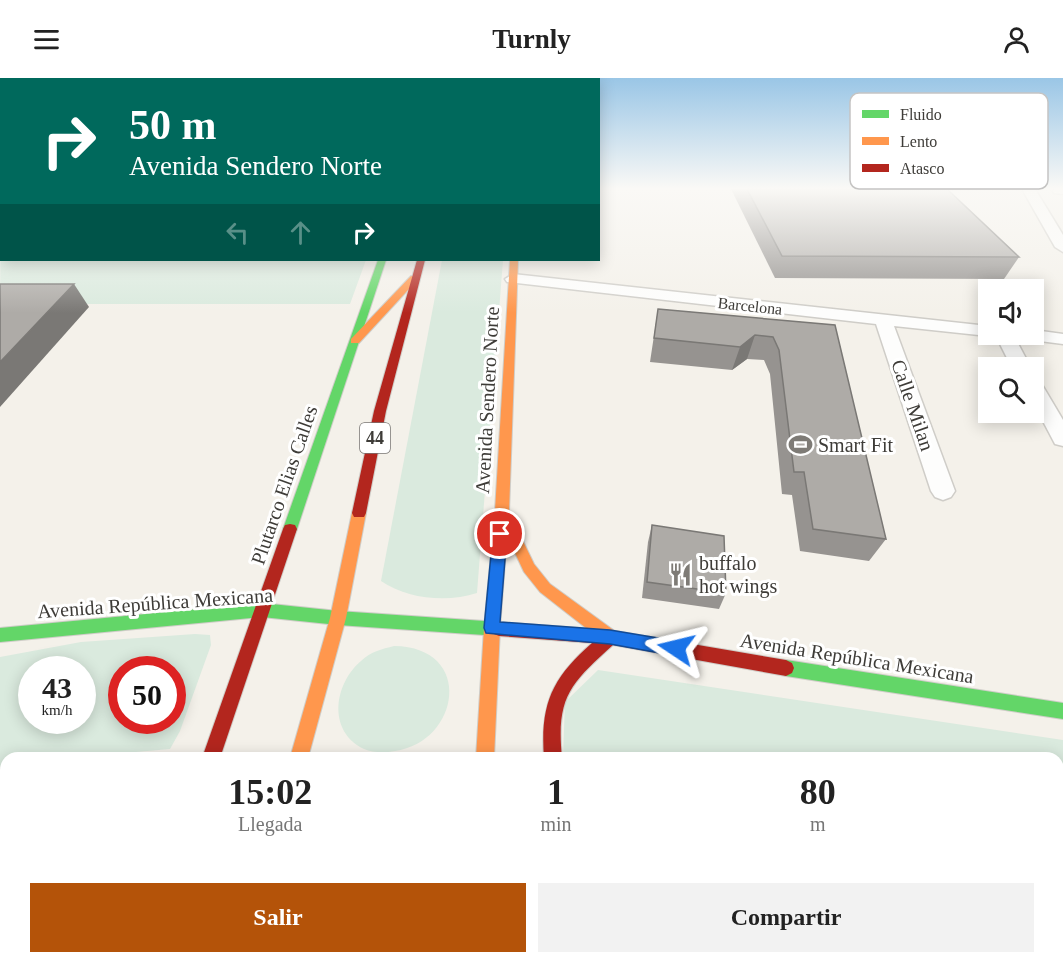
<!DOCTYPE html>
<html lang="es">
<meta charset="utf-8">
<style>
:root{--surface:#fff;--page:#f2f2f2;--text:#222;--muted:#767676;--accent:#b45309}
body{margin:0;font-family:Georgia,serif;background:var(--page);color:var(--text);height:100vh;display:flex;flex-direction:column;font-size:22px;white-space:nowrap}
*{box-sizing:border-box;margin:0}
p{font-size:20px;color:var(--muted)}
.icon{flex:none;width:33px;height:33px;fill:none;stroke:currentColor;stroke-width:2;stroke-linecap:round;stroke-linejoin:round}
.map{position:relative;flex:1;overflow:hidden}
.sheet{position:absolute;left:0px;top:674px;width:1064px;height:212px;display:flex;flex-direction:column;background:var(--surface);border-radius:18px 18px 0 0;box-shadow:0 3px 15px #0003}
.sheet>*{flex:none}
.banner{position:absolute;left:0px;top:0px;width:600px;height:183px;box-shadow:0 3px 15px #0003;background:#00695c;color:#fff;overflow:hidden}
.controls{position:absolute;left:978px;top:201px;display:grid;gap:12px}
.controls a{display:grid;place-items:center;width:66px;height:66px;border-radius:0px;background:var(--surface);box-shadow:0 3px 15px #0003;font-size:30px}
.speed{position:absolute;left:18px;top:578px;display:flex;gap:12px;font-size:30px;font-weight:700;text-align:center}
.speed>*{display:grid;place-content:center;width:78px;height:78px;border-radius:50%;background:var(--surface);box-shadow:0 3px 15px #0003;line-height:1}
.speed small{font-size:15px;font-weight:400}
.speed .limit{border:9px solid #d22;background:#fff;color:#111}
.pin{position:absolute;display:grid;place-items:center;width:51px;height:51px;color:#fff;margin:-26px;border:3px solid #fff;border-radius:50%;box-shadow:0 2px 6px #0007}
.me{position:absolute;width:66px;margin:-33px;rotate:280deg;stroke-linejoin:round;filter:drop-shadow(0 0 4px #0008)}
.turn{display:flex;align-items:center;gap:21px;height:126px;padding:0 30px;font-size:27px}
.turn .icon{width:78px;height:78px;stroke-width:2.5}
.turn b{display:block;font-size:42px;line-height:51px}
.lanes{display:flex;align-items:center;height:57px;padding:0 30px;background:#0003;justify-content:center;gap:30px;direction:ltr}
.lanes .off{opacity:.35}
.eta{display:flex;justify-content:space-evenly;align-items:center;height:102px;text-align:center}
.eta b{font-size:36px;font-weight:600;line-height:42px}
.action{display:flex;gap:12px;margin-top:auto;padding:12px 30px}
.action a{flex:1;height:69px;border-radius:0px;background:var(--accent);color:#fff;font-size:24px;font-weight:600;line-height:69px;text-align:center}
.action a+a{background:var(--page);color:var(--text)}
header{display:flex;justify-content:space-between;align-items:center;height:78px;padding:0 30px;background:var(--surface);font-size:27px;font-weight:600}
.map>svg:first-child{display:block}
.green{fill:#daeade;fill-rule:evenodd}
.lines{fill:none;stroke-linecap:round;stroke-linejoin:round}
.street-casing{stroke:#cfcdc8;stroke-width:3}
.fast-casing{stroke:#cfcdc8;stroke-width:2}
.slow-casing{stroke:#cfcdc8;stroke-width:2}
.jam-casing{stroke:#cfcdc8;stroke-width:2}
.street{fill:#fdfdfc;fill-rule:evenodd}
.fast{fill:#63d668;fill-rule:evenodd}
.slow{fill:#ff974d;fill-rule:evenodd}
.jam{fill:#b3261e;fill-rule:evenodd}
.wall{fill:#969390}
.shaded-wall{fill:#7a7875}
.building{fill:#aeaba7;stroke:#7a7875;stroke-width:1.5}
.route{fill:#1a73e8;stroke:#114b97;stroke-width:1.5}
.labels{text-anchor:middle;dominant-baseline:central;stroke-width:6;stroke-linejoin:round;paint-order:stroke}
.far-street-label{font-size:16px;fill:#3e3c38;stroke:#fff}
.shield{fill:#fff;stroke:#787674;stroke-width:1.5}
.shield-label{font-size:18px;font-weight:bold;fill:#3e3c38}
.street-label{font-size:20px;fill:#3e3c38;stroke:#fff}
.poi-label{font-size:20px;fill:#3e3c38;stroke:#fff;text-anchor:start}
.key{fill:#fff;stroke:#c5c4c3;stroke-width:1.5}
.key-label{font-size:16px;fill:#3e3c38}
</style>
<header><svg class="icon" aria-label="menu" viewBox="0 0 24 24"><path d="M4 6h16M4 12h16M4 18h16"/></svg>Turnly<svg class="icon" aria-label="person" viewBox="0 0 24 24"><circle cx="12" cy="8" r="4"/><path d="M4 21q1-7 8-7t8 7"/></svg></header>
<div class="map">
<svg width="1063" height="884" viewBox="0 0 1063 884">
<rect width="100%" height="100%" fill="#f4f1ea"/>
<!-- green -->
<g class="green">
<polygon points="1,121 2,182 366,182 350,226 0,226"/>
<path d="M442,182H503L477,515C447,525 407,521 381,503Z"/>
<path d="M195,556L210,557L211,567L180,653L170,671L68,680H6V688L0,689V579L81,564ZM32,591H82V642H32ZM122,591H172V642H122Z"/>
<path d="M394,568C475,569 460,664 395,673C385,675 373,675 364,671C327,653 334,606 361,583C370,574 382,571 394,568Z"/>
<polygon points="598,592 1063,662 1063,806 1058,805 1058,680 563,679 565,624"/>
<polygon points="280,879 424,879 424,884 279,884"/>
</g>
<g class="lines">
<defs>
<g id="street">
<polygon points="1022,111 1035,111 1063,157 1063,174 1055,169"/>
<polygon points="1063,111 1063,116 1054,115 1052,112"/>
<polygon points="0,114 2,114 0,123"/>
<polygon points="513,196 988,248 988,256 994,257 988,258 894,248 955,413 951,419 943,422 935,419 931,413 876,246 507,204 505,201"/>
<polygon points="1034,252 1063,256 1063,266 1024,261 1015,256 1034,256"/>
<polygon points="995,256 1013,256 1031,290 1012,290"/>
<polygon points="1034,303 1041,305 1063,342 1063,368 1055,366 1034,326"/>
</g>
<g id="fast">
<polygon points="378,182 386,182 297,451 295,455 285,455 283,451"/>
<polygon points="262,525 338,533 499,544 504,546 507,551 504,556 499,558 338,547 262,539 0,564 0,550"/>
<polygon points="786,582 1063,625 1063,641 786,598 780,595 778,590 780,585"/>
<polygon points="6,721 6,739 0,740 0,722"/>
<polygon points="1058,827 1063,828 1063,848 1058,847"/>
<polygon points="134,879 156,879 154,884 132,884"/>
</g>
<g id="slow">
<polygon points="510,182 518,182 509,434 534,486 550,506 616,554 618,559 616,564 610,566 604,564 540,514 524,494 507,458 500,550 494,680 476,680 484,550 495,433"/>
<polygon points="411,198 419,200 359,265 351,265 351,261"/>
<polygon points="359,430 364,431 366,435 346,540 308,680 290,680 330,540 352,435 354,431"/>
<rect x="459" y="879" width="22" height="5"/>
</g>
<g id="jam">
<polygon points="417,182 425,182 386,333 366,435 364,439 354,439 352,435 374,333"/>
<polygon points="290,446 295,447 297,451 220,680 202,680 283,451 285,447"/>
<path d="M499,544L610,552L786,582L792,585L794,590L792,595L786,598L613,567C570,606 556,619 562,680H544C540,626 552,600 592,565L499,558L494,556L491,551L494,546Z"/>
<polygon points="238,879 260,879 259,884 237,884"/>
</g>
</defs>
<!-- street casing -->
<use href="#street" class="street-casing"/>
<!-- fast casing -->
<use href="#fast" class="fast-casing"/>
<!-- slow casing -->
<use href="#slow" class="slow-casing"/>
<!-- jam casing -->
<use href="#jam" class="jam-casing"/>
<!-- street -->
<use href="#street" class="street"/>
<!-- fast -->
<use href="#fast" class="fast"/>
<!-- slow -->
<use href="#slow" class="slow"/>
<!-- jam -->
<use href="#jam" class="jam"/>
</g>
<!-- wall -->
<g class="wall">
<polygon points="731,111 947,111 1019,179 1004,201 775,200"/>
<polygon points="658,231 835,247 886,461 869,483 800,473 792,417 782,416 770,296 764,282 747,281 732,292 650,284"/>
<polygon points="652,447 726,515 719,531 642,520 648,464"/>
</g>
<!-- shaded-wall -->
<g class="shaded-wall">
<polygon points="74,206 89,229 0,329 0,284"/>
<polygon points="755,257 747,281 732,292 740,269"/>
</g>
<!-- building -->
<g class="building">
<polygon points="747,111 947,111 1019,179 782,178"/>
<polygon points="0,206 74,206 0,284"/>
<polygon points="658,231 835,247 886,461 813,451 804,394 794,394 779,272 773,259 755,257 740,269 654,260"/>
<polygon points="652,447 724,458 726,515 647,504"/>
<rect x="538" y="879" width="106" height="5"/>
</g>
<!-- sky -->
<linearGradient id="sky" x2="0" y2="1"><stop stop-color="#9ac6e6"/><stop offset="0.47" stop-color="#faf9f6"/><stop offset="1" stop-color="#faf9f6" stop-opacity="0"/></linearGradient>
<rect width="1063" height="235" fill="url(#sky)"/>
<!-- route -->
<polygon class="route" points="500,451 507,456 500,544 610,552 676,563 681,565 684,570 681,575 676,578 610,566 486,555 484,550 493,456"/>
<!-- icons -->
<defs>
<symbol id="stadium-bare" viewBox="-9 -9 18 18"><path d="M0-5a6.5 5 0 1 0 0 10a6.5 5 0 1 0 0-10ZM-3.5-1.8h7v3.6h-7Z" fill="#7e7b76" stroke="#fff" stroke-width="2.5" paint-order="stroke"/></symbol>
<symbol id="restaurant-bare" viewBox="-9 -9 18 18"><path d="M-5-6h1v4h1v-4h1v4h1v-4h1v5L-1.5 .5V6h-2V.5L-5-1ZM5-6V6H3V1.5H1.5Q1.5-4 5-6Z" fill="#7e7b76" stroke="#fff" stroke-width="2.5" paint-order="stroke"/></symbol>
</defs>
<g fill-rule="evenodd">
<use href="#stadium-bare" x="784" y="350" width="33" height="33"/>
<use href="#restaurant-bare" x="664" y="480" width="33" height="33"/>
</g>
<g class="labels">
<!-- far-street labels -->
<g class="far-street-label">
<text transform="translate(750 228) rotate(6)">Barcelona</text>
</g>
<!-- shield labels -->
<rect class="shield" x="360" y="345" width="30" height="30" rx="4.5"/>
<g class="shield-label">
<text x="375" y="360">44</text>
</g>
<!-- street labels -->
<g class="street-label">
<text transform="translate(487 322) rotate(-87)">Avenida Sendero Norte</text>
<text transform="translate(913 327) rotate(71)">Calle Milan</text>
<text transform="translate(284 407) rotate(-71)">Plutarco Elias Calles</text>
<text transform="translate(155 525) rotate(-4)">Avenida República Mexicana</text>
<text transform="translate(857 580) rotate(9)">Avenida República Mexicana</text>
</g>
<!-- poi labels -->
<g class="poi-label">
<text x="818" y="367">Smart Fit</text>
<text x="699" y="485">buffalo<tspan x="699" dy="23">hot wings</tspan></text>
</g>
</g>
<!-- legend -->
<rect x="850" y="15" width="198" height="96" rx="9" class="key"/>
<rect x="862" y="32" width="27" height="8" fill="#63d668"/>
<rect x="862" y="59" width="27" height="8" fill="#ff974d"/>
<rect x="862" y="86" width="27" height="8" fill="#b3261e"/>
<g class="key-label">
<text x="900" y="42">Fluido</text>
<text x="900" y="69">Lento</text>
<text x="900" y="96">Atasco</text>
</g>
</svg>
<div class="controls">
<a><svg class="icon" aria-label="sound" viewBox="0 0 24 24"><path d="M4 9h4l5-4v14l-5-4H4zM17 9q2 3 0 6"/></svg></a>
<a><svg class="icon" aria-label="search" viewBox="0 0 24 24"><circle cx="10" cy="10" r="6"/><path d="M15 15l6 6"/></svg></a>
</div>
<div class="speed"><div>43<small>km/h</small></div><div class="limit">50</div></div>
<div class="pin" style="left:500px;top:456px;background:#d93025"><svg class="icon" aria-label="arrive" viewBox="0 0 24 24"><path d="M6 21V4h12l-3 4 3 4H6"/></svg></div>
<svg class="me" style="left:676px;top:570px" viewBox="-20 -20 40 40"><path d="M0-17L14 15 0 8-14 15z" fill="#1a73e8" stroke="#fff" stroke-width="4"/></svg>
<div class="banner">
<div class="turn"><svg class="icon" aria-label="right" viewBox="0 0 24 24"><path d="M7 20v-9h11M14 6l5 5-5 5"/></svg><div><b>50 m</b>Avenida Sendero Norte</div></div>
<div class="lanes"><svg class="icon off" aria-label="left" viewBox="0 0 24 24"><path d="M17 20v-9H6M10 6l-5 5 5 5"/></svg><svg class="icon off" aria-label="ahead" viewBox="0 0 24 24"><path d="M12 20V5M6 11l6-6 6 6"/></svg><svg class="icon" aria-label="right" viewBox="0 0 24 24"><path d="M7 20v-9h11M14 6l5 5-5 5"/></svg></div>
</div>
<section class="sheet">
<div class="eta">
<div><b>15:02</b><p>Llegada</p></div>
<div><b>1</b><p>min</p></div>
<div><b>80</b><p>m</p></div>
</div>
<div class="action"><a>Salir</a><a>Compartir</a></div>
</section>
</div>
